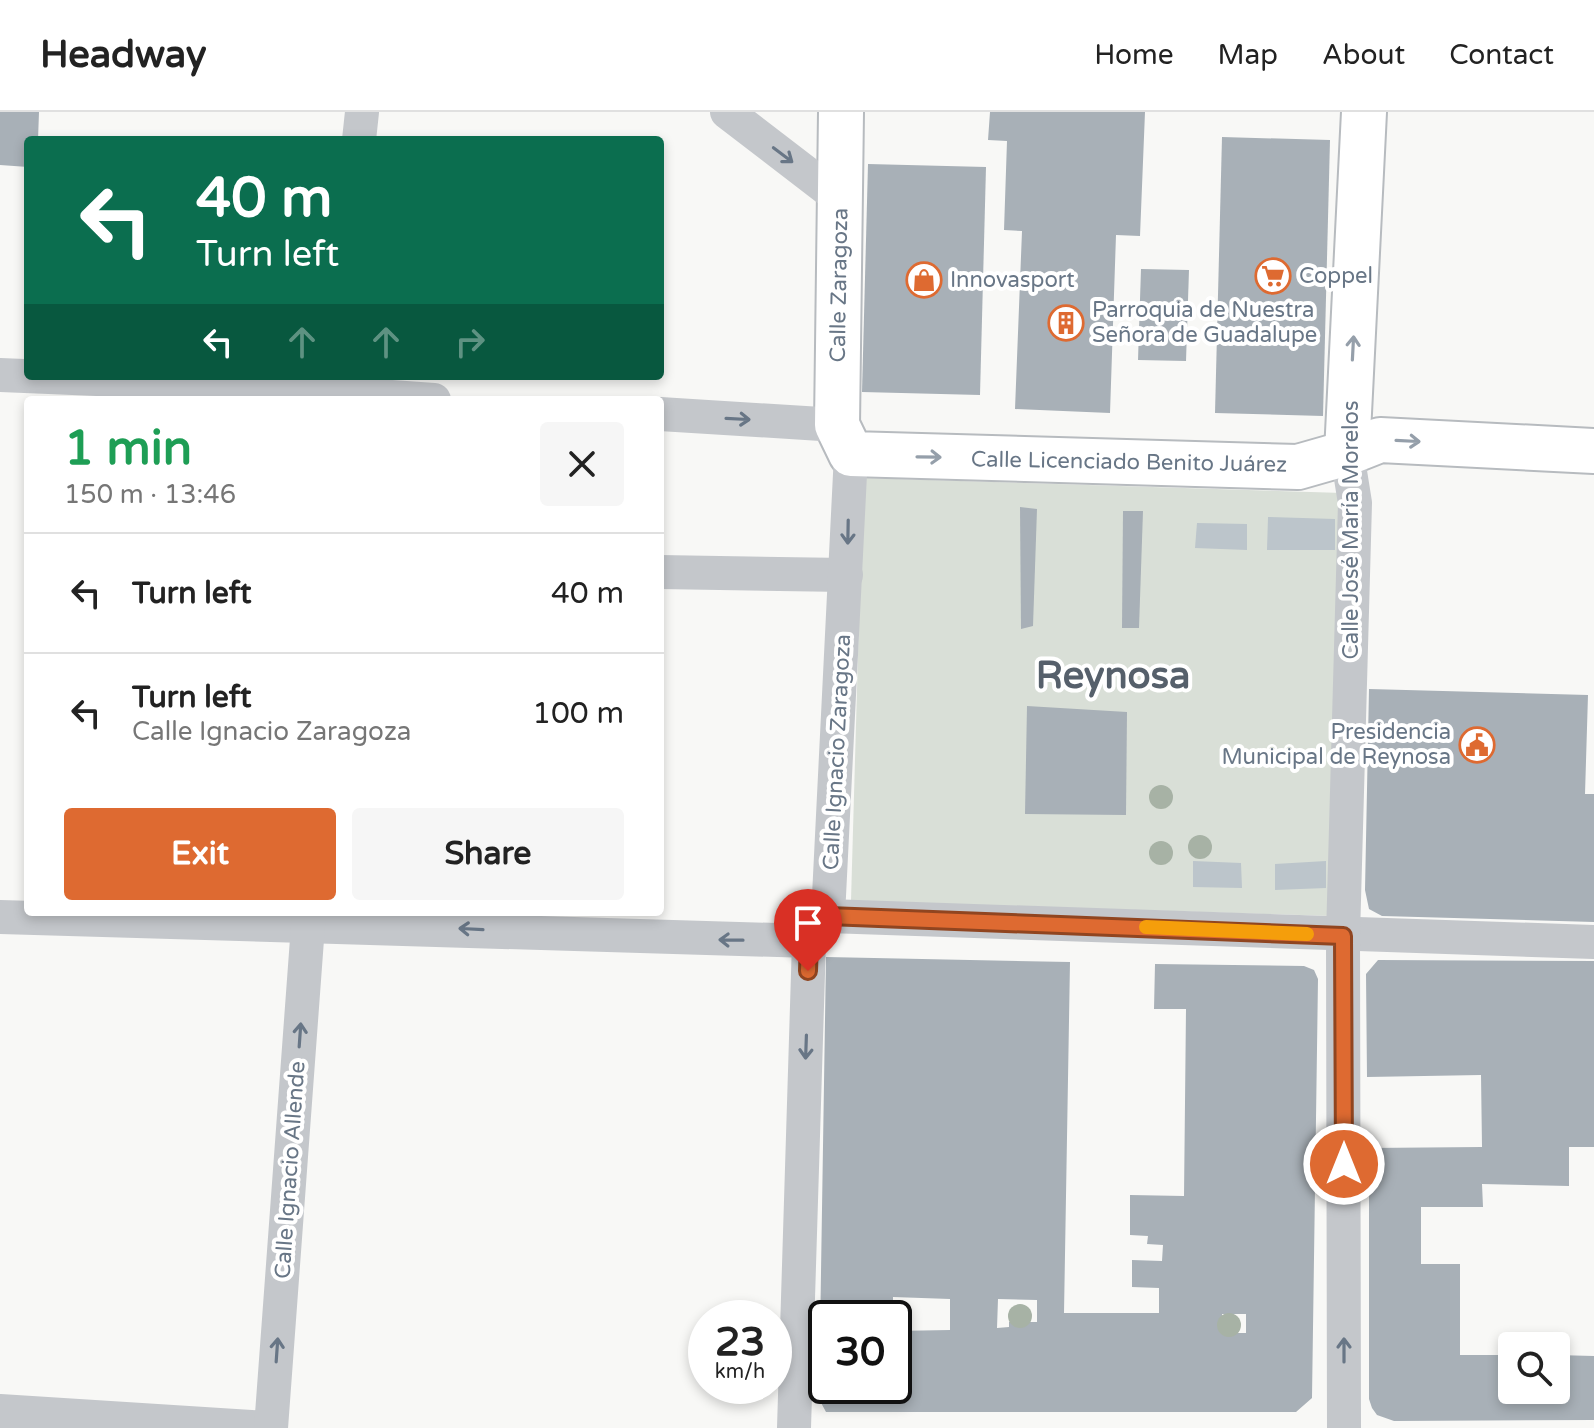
<!DOCTYPE html>
<meta charset="utf-8">
<style>
:root{--surface:#fff;--page:#f6f6f6;--text:#222;--muted:#767676;--line:#e0e0e0;--accent:#de6a31}
body{margin:0;font-family:"Varela Round",sans-serif;background:var(--page);color:var(--text);height:100vh;display:flex;flex-direction:column;font-size:30px;white-space:nowrap}
*{box-sizing:border-box;margin:0}
p{font-size:26px;color:var(--muted)}
.icon{flex:none;width:44px;height:44px;fill:none;stroke:currentColor;stroke-width:2;stroke-linecap:round;stroke-linejoin:round}
.map{position:relative;flex:1;overflow:hidden}
.sheet{position:absolute;left:24px;top:284px;width:640px;height:520px;display:flex;flex-direction:column;background:var(--surface);border-radius:8px;box-shadow:0 4px 12px #0003}
.sheet>*{flex:none}
.hud{position:absolute;left:24px;top:24px;width:640px;height:244px;border-radius:8px;box-shadow:0 4px 12px #0003;background:#0b6e4f;color:#fff;overflow:hidden}
.tools{position:absolute;left:1498px;top:1220px;display:grid;gap:16px}
.tools a{display:grid;place-items:center;width:72px;height:72px;border-radius:8px;background:var(--surface);box-shadow:0 4px 12px #0003;font-size:40px}
.speed{position:absolute;left:688px;top:1188px;display:flex;gap:16px;font-size:40px;font-weight:700;text-align:center}
.speed>*{display:grid;place-content:center;width:104px;height:104px;border-radius:50%;background:var(--surface);box-shadow:0 4px 12px #0003;line-height:1}
.speed small{font-size:20px;font-weight:400}
.speed .limit{border:4px solid #111;border-radius:12px;background:#fff;color:#111}
.pin{position:absolute;display:grid;place-items:center;width:68px;height:68px;color:#fff;margin:-82px -34px;border-radius:50% 50% 50% 0;rotate:-45deg;box-shadow:0 0 8px #0007}
.pin .icon{rotate:45deg}
.me{position:absolute;width:88px;margin:-44px;rotate:0deg;stroke-linejoin:round;filter:drop-shadow(0 0 6px #0008)}
.turn{display:flex;align-items:center;gap:28px;height:168px;padding:0 40px;font-size:36px}
.turn .icon{width:104px;height:104px;stroke-width:2.5}
.turn b{display:block;font-size:56px;line-height:68px}
.lanes{display:flex;align-items:center;height:76px;padding:0 40px;background:#0003;justify-content:center;gap:40px;direction:ltr}
.lanes .off{opacity:.35}
.round{display:grid;place-items:center;flex:none;width:84px;height:84px;border-radius:8px;background:var(--page)}
.head{display:flex;align-items:center;justify-content:space-between;height:136px;padding:0 40px}
h1{font-size:48px;font-weight:800;line-height:60px;color:#1e9e55}
.button{display:flex;gap:16px;margin-top:auto;padding:16px 40px}
.button a{flex:1;height:92px;border-radius:8px;background:var(--accent);color:#fff;font-size:32px;font-weight:800;line-height:92px;text-align:center}
.button a+a{background:var(--page);color:var(--text)}
ul{padding:0;list-style:none}
li{display:flex;align-items:center;gap:24px;height:120px;padding:0 40px;border-top:2px solid var(--line)}
li div{flex:1}
li b{display:block;font-size:30px}
li em{font-style:normal}
header{display:flex;align-items:center;gap:48px;box-sizing:border-box;height:112px;padding:0 40px;background:var(--surface);border-bottom:2px solid var(--line)}
header strong{font-size:38px}
nav{display:flex;gap:44px;margin-inline-start:auto;font-size:28px}
.map>svg:first-child{display:block}
.green{fill:#d9dfd7}
.water{fill:#bcc5cb}
.building{fill:#a8b0b7;fill-rule:evenodd}
.lines{fill:none;stroke-linecap:round;stroke-linejoin:round}
.major-casing{stroke:#b7bbbf;stroke-width:48}
.minor{stroke:#c4c7cb;stroke-width:34}
.major{stroke:#fff;stroke-width:44}
.tree{fill:#a7b2a5}
.oneway{stroke:#687686}
.oneway2{stroke:#959faa}
.route-casing{stroke:#904520;stroke-width:20}
.route{stroke:#de6a31;stroke-width:14}
.slow{stroke:#f59e0b;stroke-width:14}
.labels{text-anchor:middle;dominant-baseline:central;stroke-width:8;stroke-linejoin:round;paint-order:stroke}
.poi-label{font-size:22px;fill:#687686;stroke:#fff;text-anchor:start}
.street-label{font-size:22px;fill:#687686;stroke:#fff}
.town-label{font-size:38px;font-weight:bold;fill:#56606b;stroke:#fff}
</style>
<header>
<strong>Headway</strong>
<nav><a>Home</a><a>Map</a><a>About</a><a>Contact</a></nav>
</header>
<div class="map">
<svg width="1594" height="1316" viewBox="0 0 1594 1316">
<rect width="100%" height="100%" fill="#f8f8f6"/>
<!-- green -->
<polygon class="green" points="863,366 1343,381 1331,804 851,789"/>
<!-- water -->
<g class="water">
<polygon points="1268,405 1335,407 1335,438 1267,438"/>
<polygon points="1197,411 1247,412 1247,438 1195,436"/>
<polygon points="1193,749 1241,751 1242,776 1193,775"/>
<polygon points="1326,749 1326,776 1275,778 1275,752"/>
</g>
<!-- building -->
<g class="building">
<polygon points="0,0 39,0 38,28 28,28 28,55 0,53"/>
<polygon points="990,0 1145,0 1140,124 1116,123 1110,301 1015,297 1022,119 1004,118 1007,29 988,28"/>
<polygon points="1222,25 1330,28 1323,304 1215,301"/>
<polygon points="868,52 986,55 980,283 862,280"/>
<polygon points="1141,157 1189,158 1186,249 1138,248"/>
<polygon points="1020,395 1037,397 1033,514 1021,517"/>
<polygon points="1123,399 1143,399 1139,516 1122,516"/>
<polygon points="1369,577 1588,583 1585,682 1594,682 1594,810 1382,804 1369,797 1365,778"/>
<polygon points="1027,594 1127,600 1126,703 1025,702"/>
<path d="M826,845L1070,850L1064,1201H1159V1176L1132,1175V1148L1162,1149L1163,1133L1147,1132L1148,1124L1130,1123V1083L1184,1084L1186,897H1154L1155,852L1304,854L1314,858L1318,867L1312,1286L1296,1300H826L819,1287ZM893,1185L950,1187V1218L894,1219V1274H826V1206H893ZM998,1187L1037,1188V1210H1009V1215L997,1216ZM1222,1202H1246V1221H1222Z"/>
<polygon points="1378,848 1594,849 1594,1035 1569,1035 1569,1074 1482,1072 1483,1095 1421,1095 1421,1152 1460,1152 1460,1243 1512,1243 1512,1278 1556,1278 1556,1243 1594,1244 1594,1308 1394,1309 1377,1303 1372,1296 1369,1287 1369,1036 1482,1035 1481,963 1367,965 1366,862"/>
</g>
<g class="lines">
<defs>
<g id="major">
<polyline points="841,0 837,313 851,342 1298,355 1347,341 1380,328 1594,339"/>
<polyline points="1347,341 1364,0"/>
</g>
</defs>
<!-- major casing -->
<use href="#major" class="major-casing"/>
<!-- minor -->
<g class="minor">
<polyline points="727,0 839,86"/>
<polyline points="359,28 362,0"/>
<polyline points="0,263 193,271 434,288"/>
<polyline points="660,302 837,313"/>
<polyline points="660,460 846,463"/>
<polyline points="828,804 1594,830"/>
<polyline points="0,805 809,829"/>
<polyline points="0,1299 269,1316"/>
<polyline points="271,1316 309,800"/>
<polyline points="794,1316 809,829 828,804 851,342"/>
<polyline points="1344,1316 1343,824 1355,391 1347,341"/>
</g>
<!-- major -->
<use href="#major" class="major"/>
</g>
<!-- trees -->
<g class="tree">
<circle cx="1161" cy="685" r="12"/>
<circle cx="1200" cy="735" r="12"/>
<circle cx="1161" cy="741" r="12"/>
<circle cx="1020" cy="1204" r="12"/>
<circle cx="1229" cy="1213" r="12"/>
</g>
<!-- one-way arrows -->
<defs><path id="oneway-shaft" d="M-6 0H5M1.5-3L5.5 0L1.5 3" fill="none" stroke-width="1.6" stroke-linecap="round" stroke-linejoin="round" transform="scale(2)"/></defs>
<g class="oneway">
<use href="#oneway-shaft" transform="translate(783 43) rotate(37)"/>
<use href="#oneway-shaft" transform="translate(738 307) rotate(3)"/>
<use href="#oneway-shaft" transform="translate(848 420) rotate(91)"/>
<use href="#oneway-shaft" transform="translate(471 817) rotate(-177)"/>
<use href="#oneway-shaft" transform="translate(731 828) rotate(-179)"/>
<use href="#oneway-shaft" transform="translate(300 923) rotate(-86)"/>
<use href="#oneway-shaft" transform="translate(806 935) rotate(92)"/>
<use href="#oneway-shaft" transform="translate(277 1238) rotate(-86)"/>
<use href="#oneway-shaft" transform="translate(1344 1238) rotate(-90)"/>
</g>
<g class="oneway2">
<use href="#oneway-shaft" transform="translate(1353 236) rotate(-87)"/>
<use href="#oneway-shaft" transform="translate(1408 329) rotate(3)"/>
<use href="#oneway-shaft" transform="translate(929 345) rotate(1)"/>
</g>
<g class="lines">
<defs>
<polyline id="route" points="808,859 809,829 828,804 1343,824 1344,1052"/>
</defs>
<!-- route casing -->
<use href="#route" class="route-casing"/>
<!-- route -->
<use href="#route" class="route"/>
<!-- slow -->
<polyline class="slow" points="1146,815 1307,822"/>
</g>
<!-- icons -->
<defs>
<symbol id="supermarket-ring" viewBox="-11 -11 22 22"><circle r="9.5" fill="#fff" stroke="#de6a31" stroke-width="1.5"/><path d="M-6-5.5h2.5l.6 2H6L4.5 2H-2.5L-4.4-4H-6ZM-1.5 3.2a1.3 1.3 0 1 0 .1 0ZM3 3.2a1.3 1.3 0 1 0 .1 0Z" fill="#de6a31"/></symbol>
<symbol id="shop-ring" viewBox="-11 -11 22 22"><circle r="9.5" fill="#fff" stroke="#de6a31" stroke-width="1.5"/><path d="M-5-2.5h2.3a2.7 3.5 0 0 1 5.4 0H5L5.5 6h-11ZM-1.5-2.5h3a1.5 2.3 0 0 0-3 0Z" fill="#de6a31"/></symbol>
<symbol id="building-ring" viewBox="-11 -11 22 22"><circle r="9.5" fill="#fff" stroke="#de6a31" stroke-width="1.5"/><path d="M-4-6H4V6H1V3H-1V6H-4ZM-2.5-4.3h1.7v1.8h-1.7ZM.8-4.3h1.7v1.8H.8ZM-2.5-1h1.7V.8h-1.7ZM.8-1h1.7V.8H.8Z" fill="#de6a31"/></symbol>
<symbol id="civic-ring" viewBox="-11 -11 22 22"><circle r="9.5" fill="#fff" stroke="#de6a31" stroke-width="1.5"/><path d="M-.6-6.5H3V-4.5H.6V-3L4-1V1h2V6H-6V1h2V-1L-.6-3ZM-1.2 2.5V6h2.4V2.5Z" fill="#de6a31"/></symbol>
</defs>
<g fill-rule="evenodd">
<use href="#supermarket-ring" x="1253" y="144" width="40" height="40"/>
<use href="#shop-ring" x="904" y="148" width="40" height="40"/>
<use href="#building-ring" x="1046" y="191" width="40" height="40"/>
<use href="#civic-ring" x="1457" y="613" width="40" height="40"/>
</g>
<g class="labels">
<!-- poi labels -->
<g class="poi-label">
<text x="1299" y="164">Coppel</text>
<text x="950" y="168">Innovasport</text>
<text x="1092" y="198">Parroquia de Nuestra<tspan x="1092" dy="25">Señora de Guadalupe</tspan></text>
<text x="1451" y="620" text-anchor="end">Presidencia<tspan x="1451" dy="25">Municipal de Reynosa</tspan></text>
</g>
<!-- street labels -->
<g class="street-label">
<text transform="translate(839 173) rotate(-89)">Calle Zaragoza</text>
<text transform="translate(1129 350) rotate(1)">Calle Licenciado Benito Juárez</text>
<text transform="translate(1351 418) rotate(-90)">Calle José María Morelos</text>
<text transform="translate(837 640) rotate(-87)">Calle Ignacio Zaragoza</text>
<text transform="translate(290 1058) rotate(-86)">Calle Ignacio Allende</text>
</g>
<!-- town labels -->
<g class="town-label">
<text x="1113" y="564">Reynosa</text>
</g>
</g>
</svg>
<div class="tools">
<a><svg class="icon" aria-label="search" viewBox="0 0 24 24"><circle cx="10" cy="10" r="6"/><path d="M15 15l6 6"/></svg></a>
</div>
<div class="speed"><div>23<small>km/h</small></div><div class="limit">30</div></div>
<div class="pin" style="left:808px;top:859px;background:#d93025"><svg class="icon" aria-label="arrive" viewBox="0 0 24 24"><path d="M6 21V4h12l-3 4 3 4H6"/></svg></div>
<svg class="me" style="left:1344px;top:1052px" viewBox="-20 -20 40 40"><circle r="17" fill="#de6a31" stroke="#fff" stroke-width="3"/><path d="M0-11L8 9 0 5-8 9z" fill="#fff"/></svg>
<div class="hud">
<div class="turn"><svg class="icon" aria-label="left" viewBox="0 0 24 24"><path d="M17 20v-9H6M10 6l-5 5 5 5"/></svg><div><b>40 m</b>Turn left</div></div>
<div class="lanes"><svg class="icon" aria-label="left" viewBox="0 0 24 24"><path d="M17 20v-9H6M10 6l-5 5 5 5"/></svg><svg class="icon off" aria-label="ahead" viewBox="0 0 24 24"><path d="M12 20V5M6 11l6-6 6 6"/></svg><svg class="icon off" aria-label="ahead" viewBox="0 0 24 24"><path d="M12 20V5M6 11l6-6 6 6"/></svg><svg class="icon off" aria-label="right" viewBox="0 0 24 24"><path d="M7 20v-9h11M14 6l5 5-5 5"/></svg></div>
</div>
<section class="sheet">
<div class="head"><div><h1>1 min</h1><p>150 m · 13:46</p></div><a class="round"><svg class="icon" aria-label="close" viewBox="0 0 24 24"><path d="M6 6l12 12M18 6L6 18"/></svg></a></div>
<ul>
<li><svg class="icon" aria-label="left" viewBox="0 0 24 24"><path d="M17 20v-9H6M10 6l-5 5 5 5"/></svg><div><b>Turn left</b></div><em>40 m</em></li>
<li><svg class="icon" aria-label="left" viewBox="0 0 24 24"><path d="M17 20v-9H6M10 6l-5 5 5 5"/></svg><div><b>Turn left</b><p>Calle Ignacio Zaragoza</p></div><em>100 m</em></li>
</ul>
<div class="button"><a>Exit</a><a>Share</a></div>
</section>
</div>
